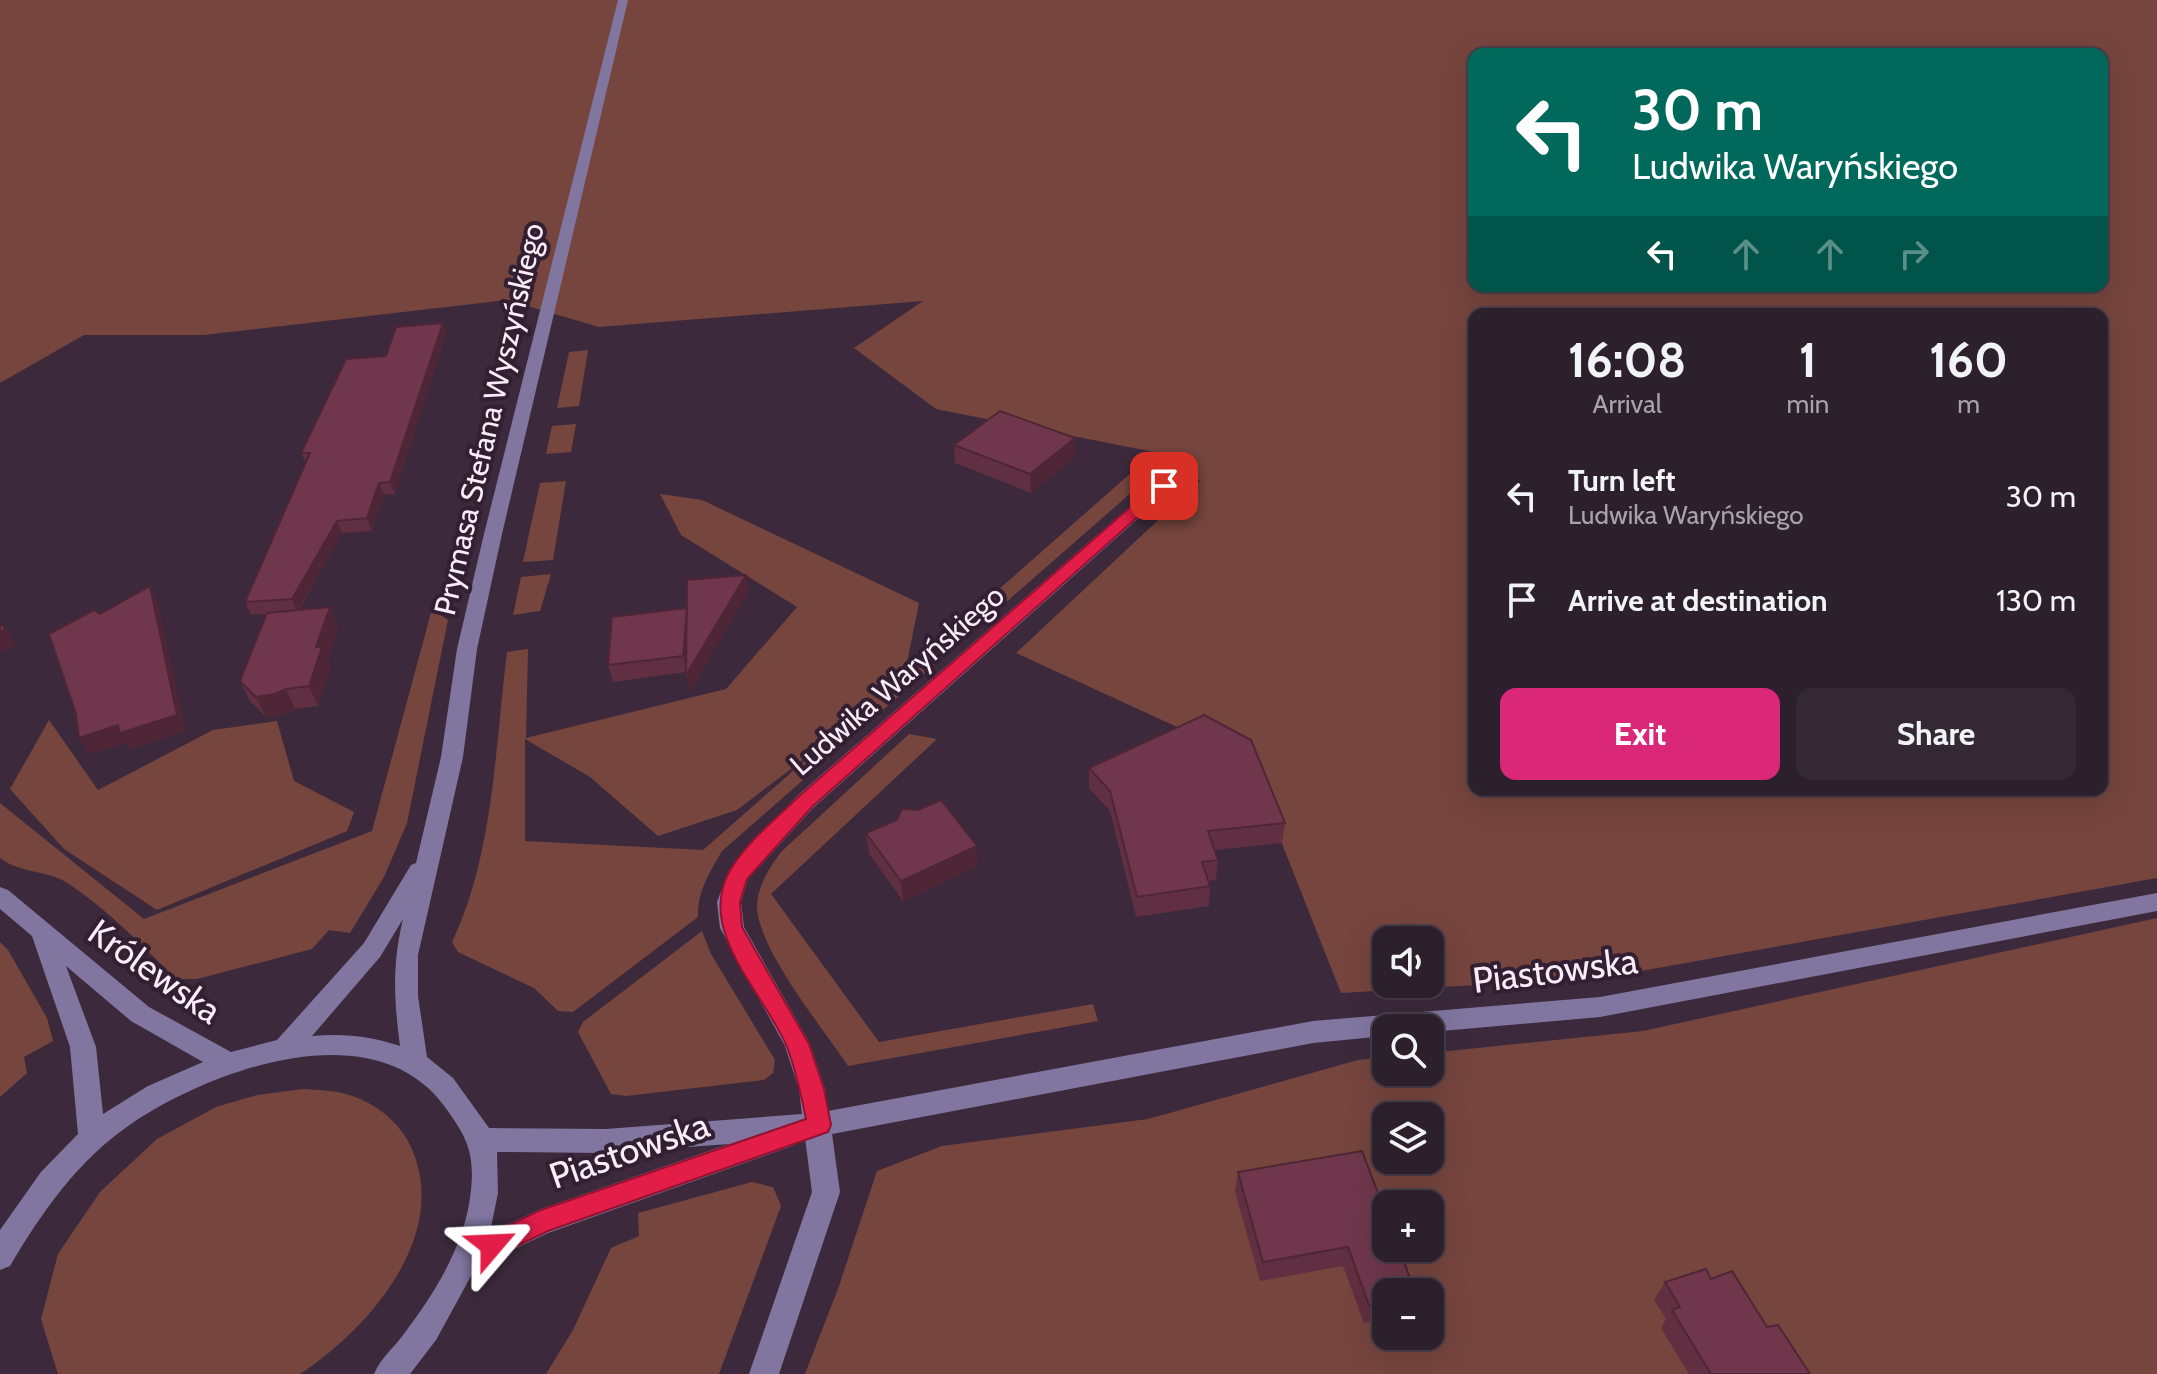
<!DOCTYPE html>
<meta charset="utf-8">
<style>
:root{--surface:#2d202d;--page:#352835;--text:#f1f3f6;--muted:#a7a3aa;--line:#483e49;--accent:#db2777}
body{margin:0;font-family:Cabin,sans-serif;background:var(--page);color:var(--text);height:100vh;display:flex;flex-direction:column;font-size:30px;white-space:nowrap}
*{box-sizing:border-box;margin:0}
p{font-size:26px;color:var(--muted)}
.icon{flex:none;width:44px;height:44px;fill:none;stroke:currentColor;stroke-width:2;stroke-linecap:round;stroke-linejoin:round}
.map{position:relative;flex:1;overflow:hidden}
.drawer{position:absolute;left:1468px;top:308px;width:640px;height:488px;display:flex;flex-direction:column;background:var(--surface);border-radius:16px;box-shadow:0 8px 32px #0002,0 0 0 2px var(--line)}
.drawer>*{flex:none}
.guide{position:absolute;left:1468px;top:48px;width:640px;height:244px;border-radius:16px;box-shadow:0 8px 32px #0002,0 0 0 2px var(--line);background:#00695c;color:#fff;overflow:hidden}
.fabs{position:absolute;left:1372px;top:926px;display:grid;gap:16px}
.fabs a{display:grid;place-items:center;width:72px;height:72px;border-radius:16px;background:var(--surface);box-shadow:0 8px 32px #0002,0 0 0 2px var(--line);font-size:40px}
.pin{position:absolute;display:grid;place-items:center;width:68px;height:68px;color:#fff;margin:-34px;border-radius:16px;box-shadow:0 4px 12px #0006}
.me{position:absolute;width:88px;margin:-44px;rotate:64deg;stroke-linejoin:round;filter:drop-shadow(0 0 6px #0008)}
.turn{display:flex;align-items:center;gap:28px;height:168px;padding:0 32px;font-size:36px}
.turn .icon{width:104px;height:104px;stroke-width:2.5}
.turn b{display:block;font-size:56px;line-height:68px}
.lanes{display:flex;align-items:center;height:76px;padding:0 32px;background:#0003;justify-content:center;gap:40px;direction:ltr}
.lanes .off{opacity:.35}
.eta{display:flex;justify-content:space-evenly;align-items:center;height:136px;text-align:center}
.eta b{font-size:48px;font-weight:700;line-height:56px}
.button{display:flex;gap:16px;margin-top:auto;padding:16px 32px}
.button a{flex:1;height:92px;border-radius:16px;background:var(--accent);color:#fff;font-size:32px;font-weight:700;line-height:92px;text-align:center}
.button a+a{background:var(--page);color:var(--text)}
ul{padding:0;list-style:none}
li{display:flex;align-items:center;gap:24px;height:104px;padding:0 32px}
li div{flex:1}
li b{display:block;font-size:30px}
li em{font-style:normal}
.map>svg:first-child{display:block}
.green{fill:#76453e;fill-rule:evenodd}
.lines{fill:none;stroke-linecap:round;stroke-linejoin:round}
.minor{fill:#8176a0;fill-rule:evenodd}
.wall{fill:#602f41}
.shaded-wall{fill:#4e2635}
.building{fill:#70374c;stroke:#4e2635;stroke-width:2}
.route{fill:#e11d48;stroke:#92132f;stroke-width:2}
.labels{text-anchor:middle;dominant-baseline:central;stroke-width:8;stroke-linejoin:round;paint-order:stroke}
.street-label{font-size:30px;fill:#faedf9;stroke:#322032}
.near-street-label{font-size:36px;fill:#faedf9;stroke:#322032}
</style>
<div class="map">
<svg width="2157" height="1374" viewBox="0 0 2157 1374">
<rect width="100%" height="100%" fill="#3c2a3c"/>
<!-- green -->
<g class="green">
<path d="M0,0H2157V878L1608,977L1341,993L1249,760L1016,653L1200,481L1169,455L936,409L854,348L923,301L599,327L507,300L204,335H84L0,383ZM1474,54H2102V286H1474ZM1474,314H2102V790H1474ZM1386,940H1430V984H1386Z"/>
<polygon points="588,350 579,406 557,408 569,352"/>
<polygon points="576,424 571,452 546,454 552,426"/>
<path d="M1132,472L1140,485L722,851C710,872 697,892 698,917L573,1012L558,1011L534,988L458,952L452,942C494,854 495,747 507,652L528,649L526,738L726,689L797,607L681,535L660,494L702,500L919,603L905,672ZM525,739L590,777L658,836L737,810L825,743L703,850L525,841Z"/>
<polygon points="566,481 553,560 523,562 540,483"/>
<polygon points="551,574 540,611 513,615 521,577"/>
<path d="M432,609L448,620L407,823L384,877L350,933L329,930L312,949L197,979H176C143,946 108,910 69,884C49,870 21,874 0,858V803L144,919L372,831Z"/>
<polygon points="49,720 98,790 213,730 277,721 294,781 354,812 347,831 157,910 64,849 10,789"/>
<path d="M909,734L937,739L771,894L879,1042L1093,1004L1098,1021L848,1066C823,1028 759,951 757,907C757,887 770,867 781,852Z"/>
<path d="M2157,918V1374H805L839,1286L877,1171L942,1146L1148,1119L1358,1060L1386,1057V1072H1430V1053L1643,1031ZM1386,1116H1430V1160H1386ZM1386,1204H1430V1248H1386ZM1386,1292H1430V1336H1386Z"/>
<polygon points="702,931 711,954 775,1060 773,1073 764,1080 626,1096 611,1094 578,1032 583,1022"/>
<polygon points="0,942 8,950 47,1018 53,1041 24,1057 27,1073 0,1097"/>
<path d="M303,1089C317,1090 333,1090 346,1094C378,1103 405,1126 415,1157C445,1242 366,1331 300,1374H58L41,1319L58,1254L100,1192L157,1139L216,1107L257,1095Z"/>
<polygon points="752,1182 773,1187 781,1206 719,1374 546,1374 573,1330 611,1248 639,1236 638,1213"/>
</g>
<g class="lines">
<!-- minor -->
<path class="minor" d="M618,0H628L502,534L477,649L463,757L418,955V996L427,1057L453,1078L489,1128L606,1129L802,1114L799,1089L785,1046L720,928L717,902L729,870L797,796L1158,482H1170L1172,486L1170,490L813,808L748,879L741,902L744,927L810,1044L825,1089L828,1111L1313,1021L1600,997L2157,893V911L1600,1017L1430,1032V1028H1386V1036L1313,1043L832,1134L840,1192L779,1374H749L812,1192L805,1138L792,1146L548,1233L476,1267L436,1340L410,1374H374C381,1357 396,1346 406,1331C437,1290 466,1242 471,1190C475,1152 466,1136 445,1107C374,1009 211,1070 131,1124C78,1160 42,1212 10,1266L0,1270V1230L41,1172L78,1134L70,1047L32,936L0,909V887L8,890L149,1007L231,1052L277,1040L364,943L411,865L416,863L441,757L457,649L484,534ZM403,919C392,965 394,1000 400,1046C371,1036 343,1033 312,1036L380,957ZM66,966L131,1021L203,1062L148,1086L103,1114L96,1047ZM729,1144L541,1209L490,1232L498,1193L497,1152L606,1153Z"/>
</g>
<!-- wall -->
<g class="wall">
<polygon points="446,334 395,494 384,495 372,531 342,533 299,610 338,627 328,659 331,666 318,706 295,709 285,714 266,717 250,701 240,681 267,614 251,615 245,602 306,463 301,453 386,356"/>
<polygon points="1075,438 1075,457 1031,493 955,463 954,445"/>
<polygon points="749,591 690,691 686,672 613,682 608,665 687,608"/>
<polygon points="1089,768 1285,823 1282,843 1215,850 1218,860 1216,880 1209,881 1210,886 1209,906 1136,917 1110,811 1089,788"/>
<polygon points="866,833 978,866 903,901 869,854"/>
<polygon points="1362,1151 1386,1292 1386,1320 1364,1323 1343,1266 1260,1281 1235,1191 1238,1172"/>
<polygon points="1711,1279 1767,1327 1810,1374 1689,1374 1661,1328 1666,1319 1654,1300 1665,1282"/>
</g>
<!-- shaded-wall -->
<g class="shaded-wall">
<polygon points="443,323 446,334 395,494 390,482"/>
<polygon points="1075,438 1075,457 1031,493 1030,474"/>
<polygon points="379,483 384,495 372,531 367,518"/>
<polygon points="337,521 342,533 297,612 292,599"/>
<polygon points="746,575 749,591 690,691 686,675"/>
<polygon points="150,586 158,603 186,731 130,750 126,743 89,754 79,738 118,725"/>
<polygon points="330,607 338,627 328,659 331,666 318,706 309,686 316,647"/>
<polygon points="687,608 687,672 683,656"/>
<polygon points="6,629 16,645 0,653 0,632"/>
<polygon points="286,689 295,709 285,714 266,717 256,697"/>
<polygon points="977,846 978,866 903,901 901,881"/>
</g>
<!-- building -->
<g class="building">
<polygon points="443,323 390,482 379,483 367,518 337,521 292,599 245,602 310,453 301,453 346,359 386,356 396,327"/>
<polygon points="1000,411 1075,438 1030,474 954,445"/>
<polygon points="746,575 686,675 687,580"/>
<polygon points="150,586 177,715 120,733 118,725 79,738 76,714 49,634 94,610 100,614"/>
<polygon points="330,607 316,647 322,647 309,686 286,689 275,694 256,697 240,681 267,613"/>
<polygon points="687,608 683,656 608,665 612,617"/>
<polygon points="0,624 6,629 0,632"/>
<polygon points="1204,715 1251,740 1285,823 1208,831 1218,860 1202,862 1210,886 1137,897 1110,791 1089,768"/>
<polygon points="941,800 977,846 901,881 866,833 897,820 902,809 918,810"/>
<polygon points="1362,1151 1386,1214 1386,1248 1399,1248 1415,1292 1386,1292 1386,1302 1369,1305 1348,1247 1263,1262 1238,1172"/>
<polygon points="1706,1269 1711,1279 1732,1271 1767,1327 1778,1325 1810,1374 1711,1374 1672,1310 1680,1307 1665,1282"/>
</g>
<!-- route -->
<path class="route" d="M1164,482L1171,486L1169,489L812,807L747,879L740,902L742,927L809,1044L824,1089L831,1125L828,1132L548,1231L492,1258L483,1254L479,1245L483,1237L541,1210L806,1119C801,1094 796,1070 787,1047C765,994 698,934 728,874C743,845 775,820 798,797L1158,483Z"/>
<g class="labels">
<!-- street labels -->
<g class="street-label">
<text transform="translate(489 419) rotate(-77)">Prymasa Stefana Wyszyńskiego</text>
<text transform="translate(897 680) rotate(-41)">Ludwika Waryńskiego</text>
</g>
<!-- near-street labels -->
<g class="near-street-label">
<text transform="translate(1555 970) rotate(-7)">Piastowska</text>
<text transform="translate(155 971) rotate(35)">Królewska</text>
<text transform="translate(629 1150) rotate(-19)">Piastowska</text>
</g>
</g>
</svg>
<div class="fabs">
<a><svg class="icon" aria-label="sound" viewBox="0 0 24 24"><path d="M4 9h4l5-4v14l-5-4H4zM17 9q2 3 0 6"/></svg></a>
<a><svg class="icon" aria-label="search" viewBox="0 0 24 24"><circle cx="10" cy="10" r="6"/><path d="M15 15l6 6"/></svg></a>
<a><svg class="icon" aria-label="layers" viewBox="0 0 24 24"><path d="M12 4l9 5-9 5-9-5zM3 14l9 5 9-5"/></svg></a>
<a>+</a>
<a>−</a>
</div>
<div class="pin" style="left:1164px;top:486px;background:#d93025"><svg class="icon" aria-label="arrive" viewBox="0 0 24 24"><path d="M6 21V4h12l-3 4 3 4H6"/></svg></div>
<svg class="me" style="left:492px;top:1245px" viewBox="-20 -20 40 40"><path d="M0-17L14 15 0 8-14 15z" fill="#e11d48" stroke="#fff" stroke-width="4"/></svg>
<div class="guide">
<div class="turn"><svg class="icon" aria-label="left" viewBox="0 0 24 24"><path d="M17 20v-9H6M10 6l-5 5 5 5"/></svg><div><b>30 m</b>Ludwika Waryńskiego</div></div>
<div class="lanes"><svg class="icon" aria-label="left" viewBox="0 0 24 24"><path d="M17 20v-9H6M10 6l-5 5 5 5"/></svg><svg class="icon off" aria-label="ahead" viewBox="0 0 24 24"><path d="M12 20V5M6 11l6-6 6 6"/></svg><svg class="icon off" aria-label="ahead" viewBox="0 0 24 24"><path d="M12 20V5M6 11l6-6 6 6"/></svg><svg class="icon off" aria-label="right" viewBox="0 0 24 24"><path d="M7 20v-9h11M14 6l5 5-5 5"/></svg></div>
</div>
<section class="drawer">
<div class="eta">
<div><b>16:08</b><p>Arrival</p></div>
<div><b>1</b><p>min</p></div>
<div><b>160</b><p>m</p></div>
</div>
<ul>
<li><svg class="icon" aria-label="left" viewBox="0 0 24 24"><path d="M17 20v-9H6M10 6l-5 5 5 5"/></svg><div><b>Turn left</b><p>Ludwika Waryńskiego</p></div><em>30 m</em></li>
<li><svg class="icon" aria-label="arrive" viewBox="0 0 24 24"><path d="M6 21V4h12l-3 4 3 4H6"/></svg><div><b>Arrive at destination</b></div><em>130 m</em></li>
</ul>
<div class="button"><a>Exit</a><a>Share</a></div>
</section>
</div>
